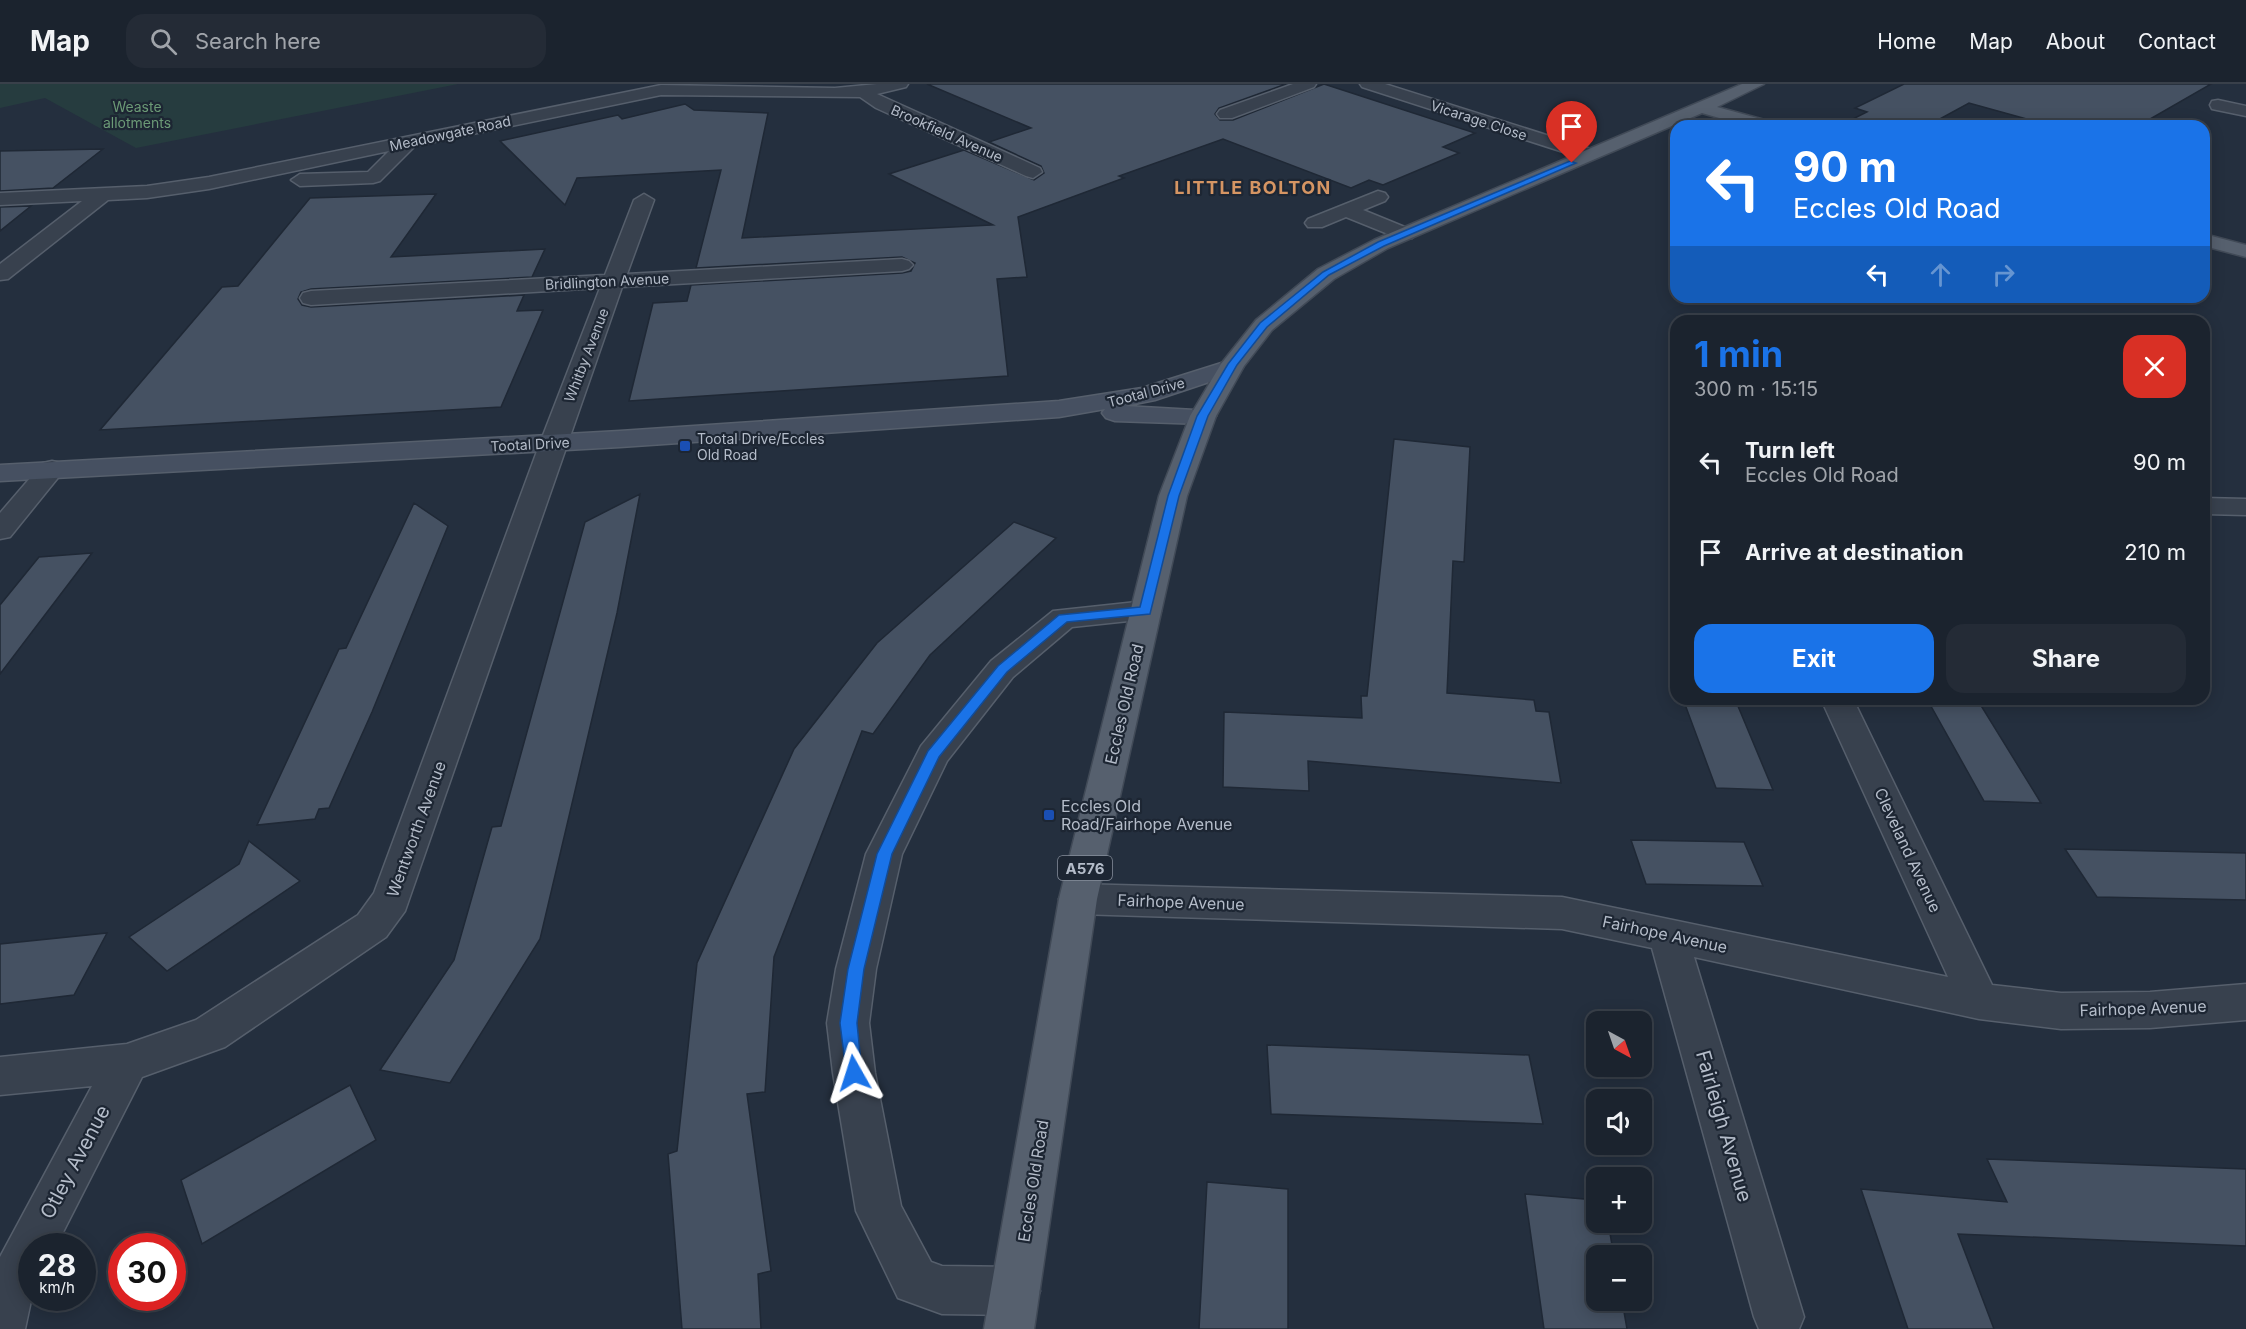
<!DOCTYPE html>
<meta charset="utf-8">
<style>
:root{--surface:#1b232e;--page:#242b36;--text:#f1f3f6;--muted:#a0a4aa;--line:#39404a;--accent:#1a73e8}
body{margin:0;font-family:Inter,sans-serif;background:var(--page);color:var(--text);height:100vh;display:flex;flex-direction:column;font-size:22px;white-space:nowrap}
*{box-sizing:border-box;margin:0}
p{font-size:20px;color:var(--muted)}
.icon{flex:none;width:33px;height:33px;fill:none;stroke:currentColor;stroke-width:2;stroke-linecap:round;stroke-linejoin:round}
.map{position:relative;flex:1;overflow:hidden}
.side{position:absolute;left:1670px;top:231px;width:540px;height:390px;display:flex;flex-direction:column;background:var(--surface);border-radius:18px;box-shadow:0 3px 15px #0003,0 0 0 2px var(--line)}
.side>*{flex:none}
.top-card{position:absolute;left:1670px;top:36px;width:540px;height:183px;border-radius:18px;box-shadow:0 3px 15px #0003,0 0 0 2px var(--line);background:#1a73e8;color:#fff;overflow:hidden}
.needle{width:39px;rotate:140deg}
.fabs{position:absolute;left:1586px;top:927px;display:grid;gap:12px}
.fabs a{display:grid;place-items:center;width:66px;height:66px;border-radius:12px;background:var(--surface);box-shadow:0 3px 15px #0003,0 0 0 2px var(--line);font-size:30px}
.speed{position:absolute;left:18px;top:1149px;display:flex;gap:12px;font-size:30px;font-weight:700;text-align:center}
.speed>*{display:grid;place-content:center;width:78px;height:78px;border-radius:50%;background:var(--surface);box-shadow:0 3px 15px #0003,0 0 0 2px var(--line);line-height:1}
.speed small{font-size:15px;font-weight:400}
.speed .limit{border:9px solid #d22;background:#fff;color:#111}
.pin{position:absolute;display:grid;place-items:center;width:51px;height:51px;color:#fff;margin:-62px -26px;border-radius:50% 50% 50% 0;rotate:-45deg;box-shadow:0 0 6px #0007}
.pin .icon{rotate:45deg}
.me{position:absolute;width:66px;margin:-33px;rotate:354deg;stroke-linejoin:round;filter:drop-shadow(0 0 4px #0008)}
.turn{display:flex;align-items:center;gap:21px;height:126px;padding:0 24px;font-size:27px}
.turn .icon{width:78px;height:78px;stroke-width:2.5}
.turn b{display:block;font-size:42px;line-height:51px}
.lanes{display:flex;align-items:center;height:57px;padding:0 24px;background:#0003;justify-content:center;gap:30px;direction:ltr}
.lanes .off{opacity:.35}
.round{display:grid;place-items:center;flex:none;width:63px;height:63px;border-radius:18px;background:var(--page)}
.summary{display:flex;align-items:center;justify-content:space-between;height:102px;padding:0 24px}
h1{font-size:36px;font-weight:700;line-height:45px;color:var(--accent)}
.action{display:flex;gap:12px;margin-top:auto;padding:12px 24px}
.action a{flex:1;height:69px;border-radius:18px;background:var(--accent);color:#fff;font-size:24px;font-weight:700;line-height:69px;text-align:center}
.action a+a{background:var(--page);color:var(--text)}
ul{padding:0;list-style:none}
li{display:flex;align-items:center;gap:18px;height:90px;padding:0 24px}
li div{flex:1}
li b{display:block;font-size:22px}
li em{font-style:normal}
header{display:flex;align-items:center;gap:36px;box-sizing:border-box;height:84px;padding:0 30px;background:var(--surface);border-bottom:2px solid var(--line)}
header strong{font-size:28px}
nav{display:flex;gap:33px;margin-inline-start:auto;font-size:21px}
.search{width:420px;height:54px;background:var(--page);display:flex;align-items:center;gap:15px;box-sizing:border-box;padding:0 21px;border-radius:18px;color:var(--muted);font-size:22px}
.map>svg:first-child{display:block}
.green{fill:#263c3f}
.building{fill:#455162;stroke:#1f2835;stroke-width:1.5}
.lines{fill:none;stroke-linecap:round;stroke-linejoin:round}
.street-casing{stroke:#565f6c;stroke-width:3}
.secondary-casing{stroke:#565f6c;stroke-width:3}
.primary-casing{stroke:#414a57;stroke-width:3}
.street{fill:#38414e;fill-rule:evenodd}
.secondary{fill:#465061;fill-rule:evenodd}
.primary{fill:#56606e;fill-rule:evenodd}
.route{fill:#1a73e8;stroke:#114b97;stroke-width:1.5}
.transit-dot{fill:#1a4fb4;stroke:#1d2633;stroke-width:2}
.labels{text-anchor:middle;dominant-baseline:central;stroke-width:4.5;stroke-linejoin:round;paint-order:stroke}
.far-park-label{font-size:14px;fill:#6b9a76;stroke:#1d2633}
.far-street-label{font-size:14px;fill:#b4bcc9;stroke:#1d2633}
.far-poi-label{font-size:14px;fill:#b4bcc9;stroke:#1d2633;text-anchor:start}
.shield{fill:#1d2633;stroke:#878f9c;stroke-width:1.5}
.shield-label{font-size:15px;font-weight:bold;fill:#b4bcc9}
.street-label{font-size:16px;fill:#b4bcc9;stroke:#1d2633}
.poi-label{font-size:16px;fill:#b4bcc9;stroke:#1d2633;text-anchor:start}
.far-district-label{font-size:18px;font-weight:bold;letter-spacing:1.5px;fill:#d59563;stroke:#1d2633}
.near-street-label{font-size:20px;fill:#b4bcc9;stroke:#1d2633}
</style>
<header>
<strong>Map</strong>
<div class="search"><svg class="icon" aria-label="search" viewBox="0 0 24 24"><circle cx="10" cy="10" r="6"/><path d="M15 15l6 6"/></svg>Search here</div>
<nav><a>Home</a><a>Map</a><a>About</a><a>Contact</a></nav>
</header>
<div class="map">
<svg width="2246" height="1245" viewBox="0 0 2246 1245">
<rect width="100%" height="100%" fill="#242f3e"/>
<!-- green -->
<polygon class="green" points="0,0 458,0 136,64 45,14 0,24"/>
<!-- building -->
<g class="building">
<polygon points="927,0 1286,0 1219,24 1215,30 1220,36 1233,36 1324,0 1475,49 1443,63 1459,69 1383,101 1369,96 1351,104 1223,55 1119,92 1124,94 1018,133 1027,193 997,195 1008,292 629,317 653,219 687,217 691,201 902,189 911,187 915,179 902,173 696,184 721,86 577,94 565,121 500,57 618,31 622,35 685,20 694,26 768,29 742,154 993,141 889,90 964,66 1034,96 1044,89 1041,82 989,58 1031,44"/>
<polygon points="1904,0 2211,0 2138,42 2052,42 1969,19 1927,42 1839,42 1867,28 1855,24"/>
<polygon points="103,65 53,104 0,107 0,67"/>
<polygon points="436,110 391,173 545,165 532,193 311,205 301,208 298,215 302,221 311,223 524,211 517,227 543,226 501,323 100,346 222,203 238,202 310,114"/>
<polygon points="31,122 0,147 0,123"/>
<polygon points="1394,355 1470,363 1464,478 1453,477 1447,609 1534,616 1536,627 1549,628 1561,699 1308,677 1309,707 1223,703 1224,628 1362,634 1361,612 1367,612"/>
<polygon points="640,410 617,529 540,855 450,999 380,986 454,876 492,743 501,742 585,438"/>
<polygon points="414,419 448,442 372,628 329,724 319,725 315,735 257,741 339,565 346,564"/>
<polygon points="1014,438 1056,454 930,571 873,650 862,647 774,873 765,1008 747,1010 771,1187 758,1190 761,1245 682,1245 668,1070 677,1067 697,879 794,665 877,559"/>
<polygon points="92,469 0,590 0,521 39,473"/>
<polygon points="1683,615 1735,615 1773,706 1716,704"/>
<polygon points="1927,615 1977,615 2041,719 1984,717"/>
<polygon points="1631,756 1744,758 1763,802 1646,800"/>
<polygon points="249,757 300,797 167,887 129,853 239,780"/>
<polygon points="2065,765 2246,769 2246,816 2097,813"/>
<polygon points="107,849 74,911 0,920 0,860"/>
<polygon points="1267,961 1529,971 1543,1040 1271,1030"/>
<polygon points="350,1001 376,1056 202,1160 181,1096"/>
<polygon points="1987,1075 2246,1085 2246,1162 1958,1150 1994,1245 1908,1245 1861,1105 2007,1118"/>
<polygon points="1207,1098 1288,1105 1288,1245 1199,1245"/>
<polygon points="1525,1110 1596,1116 1596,1138 1608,1138 1614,1172 1596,1172 1596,1216 1622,1216 1627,1245 1544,1245"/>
</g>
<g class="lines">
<defs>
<g id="street">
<polygon points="877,0 908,0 906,3 877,10 1040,84 1042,88 1033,94 1026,92 876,24 860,13 661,11 415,62 380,97 373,99 300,102 291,96 300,90 368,88 389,67 209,105 147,114 108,116 8,195 0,196 0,180 82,117 0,121 0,109 147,102 209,93 661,1 835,4"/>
<polygon points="1293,0 1316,0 1314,3 1232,34 1220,34 1217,30 1220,26"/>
<polygon points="1360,0 1385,0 1597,67 1600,71 1591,76 1585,75 1362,3"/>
<polygon points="2218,16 2246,22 2246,32 2212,25 2210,21 2212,17"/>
<polygon points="1378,107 1385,109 1388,113 1385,117 1363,126 1412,146 1415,150 1412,154 1398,154 1346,133 1322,143 1308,143 1305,139 1308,135"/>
<polygon points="644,110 654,116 627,190 902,175 909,177 913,181 909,185 902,187 622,203 405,827 386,853 225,963 142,993 56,1162 32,1162 32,1212 25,1245 0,1245 0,1173 92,1002 0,1011 0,973 127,960 196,936 358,831 374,809 540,359 600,204 311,221 303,219 300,214 303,209 311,207 605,191 634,116"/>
<polygon points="52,377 61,379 65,385 10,453 0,455 0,429 43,379"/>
<polygon points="2204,414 2246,415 2246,431 2204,430"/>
<polygon points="1146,517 1157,520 1161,527 1157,534 1072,543 1013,593 947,677 902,770 876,885 869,939 875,989 901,1122 931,1178 942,1182 1016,1183 1033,1190 1040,1207 1033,1224 1016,1231 942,1230 898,1214 856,1127 833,989 827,939 836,885 866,770 921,662 991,577 1053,527"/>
<polygon points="1821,615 1853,615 1992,901 2061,909 2150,908 2246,900 2246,936 2150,944 2061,945 1979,935 1694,873 1804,1233 1799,1245 1759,1245 1754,1233 1652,864 1562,845 1078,830 1065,826 1059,815 1065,804 1078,800 1562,813 1948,893"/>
</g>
<polygon id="secondary" points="1231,276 1239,278 1243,283 1239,288 1155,316 1125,322 1212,327 1216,332 1212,337 1203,340 1115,337 1106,334 1102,329 1105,325 1059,333 620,363 0,397 0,381 620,347 1059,317 1142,304"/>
<g id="primary">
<polygon points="1742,0 1764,0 1717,23 1772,38 1775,42 1747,42 1702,29 1388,164 1334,195 1272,246 1244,282 1216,332 1187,412 1097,815 1034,1245 984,1245 1059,815 1159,412 1190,332 1221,280 1256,236 1318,185 1374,156"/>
<polygon points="2204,150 2246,161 2246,173 2204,162"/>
</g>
</defs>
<!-- street casing -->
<use href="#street" class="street-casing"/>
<!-- secondary casing -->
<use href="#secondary" class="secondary-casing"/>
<!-- primary casing -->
<use href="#primary" class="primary-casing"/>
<!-- street -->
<use href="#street" class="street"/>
<!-- secondary -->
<use href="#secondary" class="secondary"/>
<!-- primary -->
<use href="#primary" class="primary"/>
</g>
<!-- route -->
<polygon class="route" points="1570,77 1576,79 1384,162 1329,191 1267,243 1237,281 1208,332 1179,412 1150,530 1067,538 1007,588 939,673 892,770 864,885 857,939 862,989 860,995 854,997 847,995 840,939 848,885 877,770 928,667 998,582 1059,531 1140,523 1168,412 1197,332 1228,280 1260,239 1323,188 1378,158"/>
<!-- markers -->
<g class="transit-dot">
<rect x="679" y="356" width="12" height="12" rx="3"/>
<rect x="1043" y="725" width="12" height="12" rx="3"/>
</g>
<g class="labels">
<!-- far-park labels -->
<g class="far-park-label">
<text x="137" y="22">Weaste<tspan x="137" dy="16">allotments</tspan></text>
</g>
<!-- far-street labels -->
<g class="far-street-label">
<text transform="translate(1479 36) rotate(18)">Vicarage Close</text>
<text transform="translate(450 49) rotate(-12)">Meadowgate Road</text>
<text transform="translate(947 49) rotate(24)">Brookfield Avenue</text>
<text transform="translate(607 197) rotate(-3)">Bridlington Avenue</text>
<text transform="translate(586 271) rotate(-69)">Whitby Avenue</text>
<text transform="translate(1146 308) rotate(-15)">Tootal Drive</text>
<text transform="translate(530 360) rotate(-3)">Tootal Drive</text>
</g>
<!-- far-poi labels -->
<g class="far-poi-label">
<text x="697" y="354">Tootal Drive/Eccles<tspan x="697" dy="16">Old Road</tspan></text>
</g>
<!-- shield labels -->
<rect class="shield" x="1058" y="772" width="54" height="24" rx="4.5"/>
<g class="shield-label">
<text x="1085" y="784">A576</text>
</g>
<!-- street labels -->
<g class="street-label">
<text transform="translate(1124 620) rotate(-77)">Eccles Old Road</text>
<text transform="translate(416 745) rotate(-70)">Wentworth Avenue</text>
<text transform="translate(1908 766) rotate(65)">Cleveland Avenue</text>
<text transform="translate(1181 818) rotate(2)">Fairhope Avenue</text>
<text transform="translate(1665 850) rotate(12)">Fairhope Avenue</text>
<text transform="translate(2143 924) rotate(-2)">Fairhope Avenue</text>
<text transform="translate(1033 1097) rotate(-81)">Eccles Old Road</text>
</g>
<!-- poi labels -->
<g class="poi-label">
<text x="1061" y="722">Eccles Old<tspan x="1061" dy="18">Road/Fairhope Avenue</tspan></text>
</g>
<!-- far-district labels -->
<g class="far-district-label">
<text x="1253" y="103">LITTLE BOLTON</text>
</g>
<!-- near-street labels -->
<g class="near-street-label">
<text transform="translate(1724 1042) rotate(74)">Fairleigh Avenue</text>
<text transform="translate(75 1078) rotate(-62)">Otley Avenue</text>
</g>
</g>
</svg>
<div class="fabs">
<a><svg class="needle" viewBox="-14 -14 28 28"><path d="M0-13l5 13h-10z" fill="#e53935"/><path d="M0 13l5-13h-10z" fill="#a0a4aa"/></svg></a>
<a><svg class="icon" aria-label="sound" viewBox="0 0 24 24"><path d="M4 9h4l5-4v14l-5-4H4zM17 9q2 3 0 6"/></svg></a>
<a>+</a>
<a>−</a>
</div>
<div class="speed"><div>28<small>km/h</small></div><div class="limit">30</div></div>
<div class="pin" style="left:1572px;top:79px;background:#d93025"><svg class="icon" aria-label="arrive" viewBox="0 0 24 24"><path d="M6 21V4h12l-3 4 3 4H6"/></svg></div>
<svg class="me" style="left:854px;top:989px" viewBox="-20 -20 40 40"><path d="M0-17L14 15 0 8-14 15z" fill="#1a73e8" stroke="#fff" stroke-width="4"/></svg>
<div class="top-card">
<div class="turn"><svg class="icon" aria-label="left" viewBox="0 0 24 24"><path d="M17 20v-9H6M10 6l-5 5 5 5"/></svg><div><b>90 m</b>Eccles Old Road</div></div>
<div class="lanes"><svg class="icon" aria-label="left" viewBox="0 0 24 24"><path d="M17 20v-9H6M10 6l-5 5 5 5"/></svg><svg class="icon off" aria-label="ahead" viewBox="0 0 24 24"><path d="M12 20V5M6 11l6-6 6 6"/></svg><svg class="icon off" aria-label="right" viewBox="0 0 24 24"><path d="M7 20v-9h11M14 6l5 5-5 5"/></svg></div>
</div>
<section class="side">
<div class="summary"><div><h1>1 min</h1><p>300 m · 15:15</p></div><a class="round" style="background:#d93025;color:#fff"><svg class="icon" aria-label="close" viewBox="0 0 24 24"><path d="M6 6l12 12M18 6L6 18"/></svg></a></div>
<ul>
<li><svg class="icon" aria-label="left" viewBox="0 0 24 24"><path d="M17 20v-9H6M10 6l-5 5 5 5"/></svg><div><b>Turn left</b><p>Eccles Old Road</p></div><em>90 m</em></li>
<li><svg class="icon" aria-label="arrive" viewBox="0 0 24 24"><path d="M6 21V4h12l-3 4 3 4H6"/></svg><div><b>Arrive at destination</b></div><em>210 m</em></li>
</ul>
<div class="action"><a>Exit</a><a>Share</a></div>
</section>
</div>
